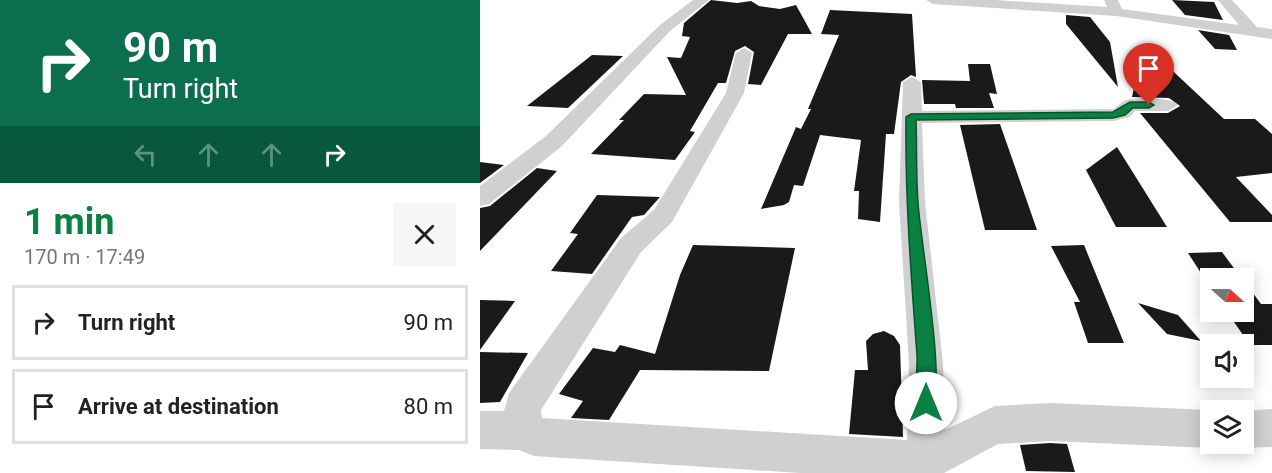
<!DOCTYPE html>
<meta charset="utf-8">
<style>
:root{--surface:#fff;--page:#f6f6f6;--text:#222;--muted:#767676;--line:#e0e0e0;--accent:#0b8043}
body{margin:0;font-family:Roboto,sans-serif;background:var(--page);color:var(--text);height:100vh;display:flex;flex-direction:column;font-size:22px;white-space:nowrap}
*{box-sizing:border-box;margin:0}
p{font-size:20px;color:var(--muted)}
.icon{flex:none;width:33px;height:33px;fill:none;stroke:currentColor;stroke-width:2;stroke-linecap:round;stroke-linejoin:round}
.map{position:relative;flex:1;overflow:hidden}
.sheet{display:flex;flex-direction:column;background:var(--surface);width:480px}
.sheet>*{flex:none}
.hud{background:#0b6e4f;color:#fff;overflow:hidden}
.needle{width:39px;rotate:111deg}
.fabs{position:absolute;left:720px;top:268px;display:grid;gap:12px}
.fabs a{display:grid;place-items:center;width:54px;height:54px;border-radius:0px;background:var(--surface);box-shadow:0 3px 15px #0003;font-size:30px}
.pin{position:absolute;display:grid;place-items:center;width:51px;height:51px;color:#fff;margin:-62px -26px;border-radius:50% 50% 50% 0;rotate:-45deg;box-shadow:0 0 6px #0007}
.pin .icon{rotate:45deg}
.me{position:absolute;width:66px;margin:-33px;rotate:0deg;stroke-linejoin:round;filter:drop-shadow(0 0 4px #0008)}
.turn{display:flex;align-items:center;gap:21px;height:126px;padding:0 24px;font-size:27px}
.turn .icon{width:78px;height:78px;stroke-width:2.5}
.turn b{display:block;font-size:42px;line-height:51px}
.lanes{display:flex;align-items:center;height:57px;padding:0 24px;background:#0003;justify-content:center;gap:30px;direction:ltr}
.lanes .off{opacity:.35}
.round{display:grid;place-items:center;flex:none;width:63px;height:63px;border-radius:0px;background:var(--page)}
.headline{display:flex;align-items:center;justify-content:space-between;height:102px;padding:0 24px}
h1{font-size:36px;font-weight:700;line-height:45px;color:var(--accent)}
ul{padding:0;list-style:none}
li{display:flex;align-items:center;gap:18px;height:75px;margin:0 12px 9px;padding:0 12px;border:3px solid var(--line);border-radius:0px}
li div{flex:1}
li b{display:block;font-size:22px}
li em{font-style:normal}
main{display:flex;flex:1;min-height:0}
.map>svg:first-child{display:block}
.building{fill:#1a1a1a}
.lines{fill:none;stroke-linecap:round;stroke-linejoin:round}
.street{fill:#d0d0d0;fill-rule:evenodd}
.route{fill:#0b8043;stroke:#07532c;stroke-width:1.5}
</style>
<main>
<section class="sheet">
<div class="hud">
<div class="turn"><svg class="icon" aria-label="right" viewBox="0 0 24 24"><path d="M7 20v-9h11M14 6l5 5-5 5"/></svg><div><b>90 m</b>Turn right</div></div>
<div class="lanes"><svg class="icon off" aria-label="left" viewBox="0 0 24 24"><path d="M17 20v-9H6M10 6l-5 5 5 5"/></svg><svg class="icon off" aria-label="ahead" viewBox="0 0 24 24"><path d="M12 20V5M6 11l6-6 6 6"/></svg><svg class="icon off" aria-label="ahead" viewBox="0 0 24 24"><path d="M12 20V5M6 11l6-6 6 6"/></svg><svg class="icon" aria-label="right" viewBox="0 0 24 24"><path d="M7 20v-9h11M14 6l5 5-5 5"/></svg></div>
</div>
<div class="headline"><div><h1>1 min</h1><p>170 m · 17:49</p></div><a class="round"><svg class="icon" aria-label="close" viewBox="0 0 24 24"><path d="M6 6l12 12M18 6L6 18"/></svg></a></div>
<ul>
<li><svg class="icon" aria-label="right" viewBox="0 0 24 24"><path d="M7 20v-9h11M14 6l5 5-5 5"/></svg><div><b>Turn right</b></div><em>90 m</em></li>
<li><svg class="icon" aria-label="arrive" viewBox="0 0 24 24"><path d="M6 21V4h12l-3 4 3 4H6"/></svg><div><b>Arrive at destination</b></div><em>80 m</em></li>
</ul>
</section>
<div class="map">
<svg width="792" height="473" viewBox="0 0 792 473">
<rect width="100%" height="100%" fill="#fff"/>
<!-- building -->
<g class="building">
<polygon points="231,0 257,3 271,1 279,6 300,9 316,5 332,34 308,34 281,85 268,84 274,52 265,46 255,51 246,83 238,83 210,131 215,132 195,160 111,154 144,120 139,120 164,94 206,95 187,57 201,58 210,37 202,36 204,23"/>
<polygon points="692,0 734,2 743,20 705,15"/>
<polygon points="350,10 432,14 436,77 431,75 421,82 414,134 406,134 400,222 378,219 379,191 374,191 381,140 340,135 323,186 314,185 309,202 304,205 281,209 316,127 321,129 331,109 328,109 359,35 341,34"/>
<polygon points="586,15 610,17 630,42 638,87 586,24"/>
<polygon points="718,30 749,35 757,50 735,49"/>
<polygon points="664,44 744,119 775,119 792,134 792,173 756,177 792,215 792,222 750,222 660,113 688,113 700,106 689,98 652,97"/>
<polygon points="112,55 143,56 88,108 47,106"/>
<polygon points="488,64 510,64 517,94 509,93 514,108 476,108 475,104 444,104 442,80 490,81"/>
<polygon points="520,124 557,230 505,230 480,125"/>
<polygon points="637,147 687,227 636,227 606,170"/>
<polygon points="0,162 24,165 0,183"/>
<polygon points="57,168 77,171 0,251 0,208 10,206"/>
<polygon points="117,195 180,197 164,215 152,217 112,274 71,271 98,234 90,233"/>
<polygon points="213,245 315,248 289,371 160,370 129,420 91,418 103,401 79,394 113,348 135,352 140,345 175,354 200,275"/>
<polygon points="604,245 644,343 608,343 594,302 600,302 571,246"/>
<polygon points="742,252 762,279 730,279 730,287 708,253"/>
<polygon points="764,281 781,304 792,304 792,345 770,345 747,312 764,312"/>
<polygon points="0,300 35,301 0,350"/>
<polygon points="658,303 698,315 721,341 687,334"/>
<polygon points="404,331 414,336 420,345 423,437 369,434 375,370 388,370 386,341 393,334"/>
<polygon points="0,352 48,353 20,402 0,403"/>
<polygon points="570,443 587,444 595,472 546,471 540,445"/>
</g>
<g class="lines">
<!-- street -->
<g class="street">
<polygon points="213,0 229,0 190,31 82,146 9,204 0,206 0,186 66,136 180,25"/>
<polygon points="446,0 515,0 627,7 624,0 638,0 642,9 759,25 738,0 752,0 777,27 792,29 792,39 636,16 453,4"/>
<path d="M264,48L272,53L264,93L192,222L161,252L61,410L62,418L427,440L429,364L419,202L423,82L432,77L441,82L442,111L634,109C638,106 641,102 646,100C655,97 692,97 698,105L688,111H655L649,117L634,121L442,123L445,202L463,364L465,430L515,406L570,403L730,410L732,411L730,444H740L730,448L570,441L518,444L464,473H320L54,456L39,450L0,449V411H24L29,393L141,238L174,210L246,93L256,53Z"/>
<polygon points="792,409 792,447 764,448 754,444 764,444 762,411"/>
</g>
</g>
<!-- route -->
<path class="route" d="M650,102H669L674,105L669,108H653L645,115L633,118L436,120C437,148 436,176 438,203C441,244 465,379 453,409L446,412L440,409C433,393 438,372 437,355C431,275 425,197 426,117L431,114L633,112Z"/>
</svg>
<div class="fabs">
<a><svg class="needle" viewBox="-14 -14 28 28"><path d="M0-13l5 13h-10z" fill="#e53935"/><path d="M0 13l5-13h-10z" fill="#767676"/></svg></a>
<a><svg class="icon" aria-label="sound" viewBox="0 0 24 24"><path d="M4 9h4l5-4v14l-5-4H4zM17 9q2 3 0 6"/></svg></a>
<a><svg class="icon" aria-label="layers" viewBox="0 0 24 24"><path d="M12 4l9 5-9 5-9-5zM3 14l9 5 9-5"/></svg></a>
</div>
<div class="pin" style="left:669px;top:105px;background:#d93025"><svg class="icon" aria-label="arrive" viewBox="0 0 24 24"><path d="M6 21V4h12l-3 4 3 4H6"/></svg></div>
<svg class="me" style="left:446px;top:403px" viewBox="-20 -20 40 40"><circle r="19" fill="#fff"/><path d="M0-13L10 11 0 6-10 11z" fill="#0b8043"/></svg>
</div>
</main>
